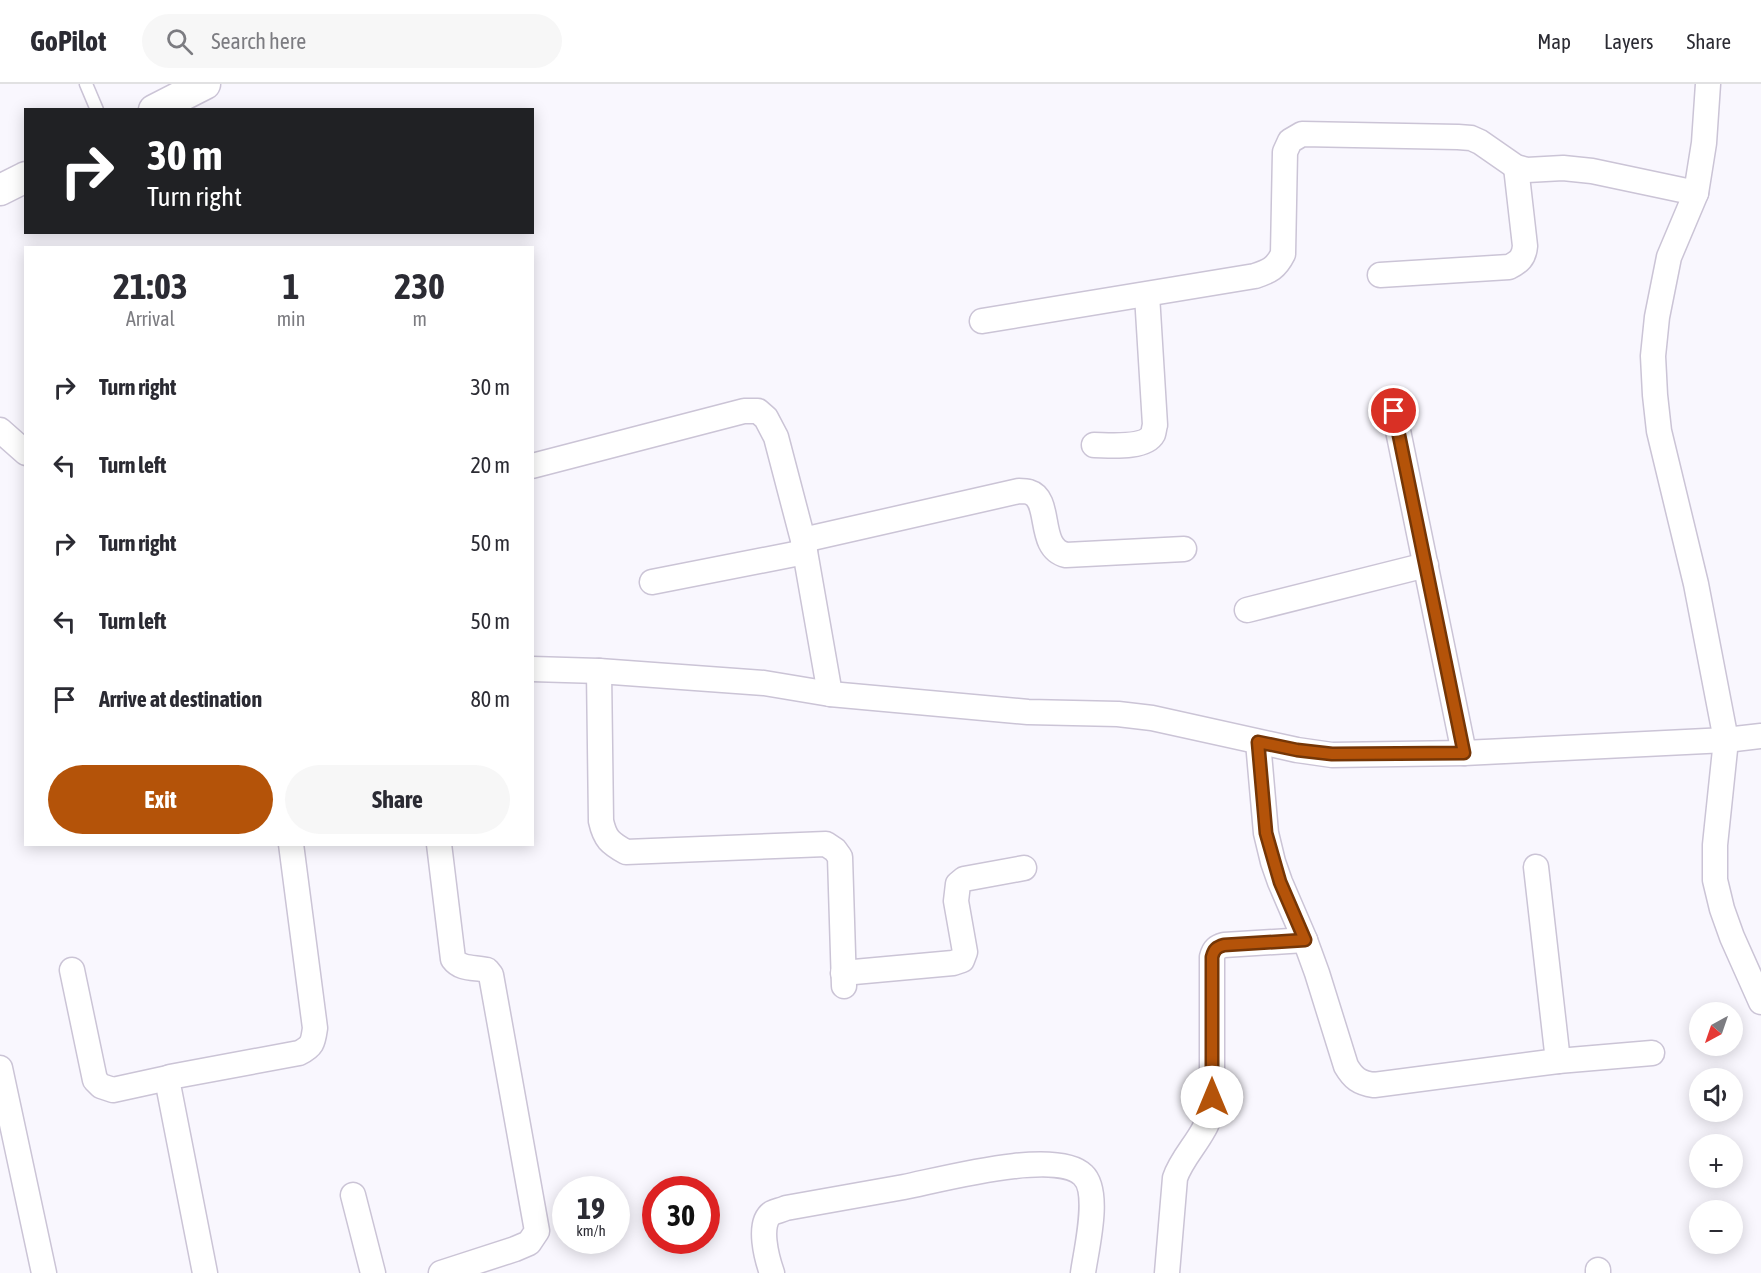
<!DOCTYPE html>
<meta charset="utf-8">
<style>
:root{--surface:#fff;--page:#f7f7f7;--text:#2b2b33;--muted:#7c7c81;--line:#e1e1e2;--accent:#b45309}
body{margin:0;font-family:"Asap Condensed",sans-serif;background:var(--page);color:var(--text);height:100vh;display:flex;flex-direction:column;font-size:22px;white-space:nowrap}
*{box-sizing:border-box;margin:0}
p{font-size:20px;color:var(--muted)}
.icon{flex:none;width:33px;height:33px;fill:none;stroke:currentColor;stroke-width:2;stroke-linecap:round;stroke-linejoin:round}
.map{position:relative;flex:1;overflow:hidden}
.drawer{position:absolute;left:24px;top:162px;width:510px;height:600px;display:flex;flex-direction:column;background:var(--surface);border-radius:0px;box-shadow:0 3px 15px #0003}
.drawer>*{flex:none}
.banner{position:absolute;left:24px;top:24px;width:510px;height:126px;border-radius:0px;box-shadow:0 3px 15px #0003;background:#202124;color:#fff;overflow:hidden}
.needle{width:39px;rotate:220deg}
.fabs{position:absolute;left:1689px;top:918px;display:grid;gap:12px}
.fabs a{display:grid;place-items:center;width:54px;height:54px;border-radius:50%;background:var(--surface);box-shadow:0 3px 15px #0003;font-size:30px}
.speed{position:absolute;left:552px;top:1092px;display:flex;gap:12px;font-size:30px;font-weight:700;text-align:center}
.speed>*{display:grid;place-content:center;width:78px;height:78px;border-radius:50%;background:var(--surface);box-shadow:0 3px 15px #0003;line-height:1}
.speed small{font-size:15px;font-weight:400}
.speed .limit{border:9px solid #d22;background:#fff;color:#111}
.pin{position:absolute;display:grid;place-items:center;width:51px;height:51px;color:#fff;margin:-26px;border:3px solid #fff;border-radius:50%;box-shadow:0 2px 6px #0007}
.me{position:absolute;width:66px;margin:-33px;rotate:0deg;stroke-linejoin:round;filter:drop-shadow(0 0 4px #0008)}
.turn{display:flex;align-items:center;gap:21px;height:126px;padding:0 24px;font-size:27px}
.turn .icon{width:78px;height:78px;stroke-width:2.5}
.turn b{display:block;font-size:42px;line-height:51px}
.eta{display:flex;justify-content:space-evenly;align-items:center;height:102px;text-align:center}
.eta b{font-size:36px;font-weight:700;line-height:42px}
.action{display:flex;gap:12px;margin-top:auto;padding:12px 24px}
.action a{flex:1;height:69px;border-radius:36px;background:var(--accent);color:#fff;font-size:24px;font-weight:700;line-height:69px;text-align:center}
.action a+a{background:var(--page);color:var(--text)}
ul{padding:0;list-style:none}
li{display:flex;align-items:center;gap:18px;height:78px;padding:0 24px}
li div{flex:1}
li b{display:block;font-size:22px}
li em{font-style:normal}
header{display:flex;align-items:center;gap:36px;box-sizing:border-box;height:84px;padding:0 30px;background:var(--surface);border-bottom:2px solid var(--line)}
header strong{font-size:28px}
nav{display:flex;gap:33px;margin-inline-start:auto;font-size:21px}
.search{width:420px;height:54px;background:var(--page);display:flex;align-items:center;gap:15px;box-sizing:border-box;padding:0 21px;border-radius:33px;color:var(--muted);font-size:22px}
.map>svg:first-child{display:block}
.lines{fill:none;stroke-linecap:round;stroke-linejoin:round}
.service-casing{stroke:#cbc4d6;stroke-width:15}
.minor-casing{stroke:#cbc4d6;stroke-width:27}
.tertiary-casing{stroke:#cbc4d6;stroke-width:33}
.service{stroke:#fff;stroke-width:12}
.minor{stroke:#fff;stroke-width:24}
.tertiary{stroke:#fff;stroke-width:30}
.route-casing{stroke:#753606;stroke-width:15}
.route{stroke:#b45309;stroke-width:10}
</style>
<header>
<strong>GoPilot</strong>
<div class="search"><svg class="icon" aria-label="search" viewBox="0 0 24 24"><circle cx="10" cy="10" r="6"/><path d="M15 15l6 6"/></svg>Search here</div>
<nav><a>Map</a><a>Layers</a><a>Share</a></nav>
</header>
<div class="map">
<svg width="1761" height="1189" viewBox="0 0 1761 1189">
<rect width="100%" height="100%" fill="#f9f7fe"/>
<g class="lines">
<defs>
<polyline id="service" points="86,0 97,26"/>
<g id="minor">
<polyline points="1708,0 1704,59 1696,109 1669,173 1657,233 1653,272 1655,311 1659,347 1696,500 1726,656 1715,761 1715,796 1722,825 1732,853 1761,918"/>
<path d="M1380,191L1509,183C1519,178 1524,174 1525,162L1516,83"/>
<path d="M982,237L1255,192C1270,187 1276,184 1283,170L1285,68L1290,57L1302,50L1458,53L1471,54L1480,58L1516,83L1527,86L1563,84L1592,87L1696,109"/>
<polyline points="1394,327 1464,669"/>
<polyline points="0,346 26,369"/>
<path d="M1094,361C1108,361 1145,365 1153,350C1154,347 1154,344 1155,341L1147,211"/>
<polyline points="532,382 744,327 758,327 766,334 776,353 803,456 830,610"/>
<path d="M803,456L1019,407C1023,407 1026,407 1029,408C1053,415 1036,464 1066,471L1184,465"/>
<polyline points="652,498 805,468"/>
<polyline points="1247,526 1426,481"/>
<polyline points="532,585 599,587 764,599 830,610 1028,628 1118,630 1152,634 1297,666 1332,671 1464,669 1726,656 1761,652"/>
<path d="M599,587L601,737C605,755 610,759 626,768L826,760L835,766L840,773L844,902"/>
<path d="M1258,658L1266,749L1273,778L1280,798L1305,856L1317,889L1346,982C1353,994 1359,999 1374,1001L1558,977L1652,969"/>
<path d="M439,760L453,875C461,886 475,883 487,886L491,891L537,1147L529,1159L515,1165L441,1189"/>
<polyline points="1536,783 1558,977"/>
<polyline points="72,886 95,996 101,1002 113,1006 168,994"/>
<polyline points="843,889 953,879 962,876 965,868 956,817 958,800 964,795 1024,784"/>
<polyline points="0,984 44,1189"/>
<polyline points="353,1111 373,1189"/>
<polyline points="1598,1186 1598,1189"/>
<path d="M205,1189L167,995L170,993L299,969C313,962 313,958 315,944L291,760"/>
<path d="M772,1189C767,1175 757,1139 772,1129C776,1127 782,1126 786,1124C825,1117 864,1110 904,1103C940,1096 1056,1064 1083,1091C1101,1108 1086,1166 1083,1189"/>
<path d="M1167,1189L1175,1094C1181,1076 1195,1062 1204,1045C1210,1035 1211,1025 1212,1013V873C1214,865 1217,863 1224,861L1305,856"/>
</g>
<g id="tertiary">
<polyline points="154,26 205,0"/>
<polyline points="0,106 26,93"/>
</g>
</defs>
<!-- service casing -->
<use href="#service" class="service-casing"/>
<!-- minor casing -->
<use href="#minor" class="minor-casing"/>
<!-- tertiary casing -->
<use href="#tertiary" class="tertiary-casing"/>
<!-- service -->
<use href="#service" class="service"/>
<!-- minor -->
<use href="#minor" class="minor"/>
<!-- tertiary -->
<use href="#tertiary" class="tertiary"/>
</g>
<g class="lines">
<defs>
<path id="route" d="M1212,1013V873C1214,865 1217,863 1224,861L1305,856L1280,798L1266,749L1258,658L1297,666L1332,670L1464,669L1394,327"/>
</defs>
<!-- route casing -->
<use href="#route" class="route-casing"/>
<!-- route -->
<use href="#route" class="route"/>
</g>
</svg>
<div class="fabs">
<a><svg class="needle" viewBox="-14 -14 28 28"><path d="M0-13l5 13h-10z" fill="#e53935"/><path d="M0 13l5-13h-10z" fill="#7c7c81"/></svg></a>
<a><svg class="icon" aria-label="sound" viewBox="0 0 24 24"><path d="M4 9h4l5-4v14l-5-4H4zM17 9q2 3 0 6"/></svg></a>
<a>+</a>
<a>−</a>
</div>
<div class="speed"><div>19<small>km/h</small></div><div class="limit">30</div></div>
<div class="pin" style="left:1394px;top:327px;background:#d93025"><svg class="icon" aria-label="arrive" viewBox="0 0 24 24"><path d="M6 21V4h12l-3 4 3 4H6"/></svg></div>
<svg class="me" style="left:1212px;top:1013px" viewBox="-20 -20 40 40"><circle r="19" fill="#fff"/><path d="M0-13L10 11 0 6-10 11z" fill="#b45309"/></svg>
<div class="banner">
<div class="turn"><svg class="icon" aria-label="right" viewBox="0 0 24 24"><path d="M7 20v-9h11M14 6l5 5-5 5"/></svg><div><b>30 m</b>Turn right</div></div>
</div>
<section class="drawer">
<div class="eta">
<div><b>21:03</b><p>Arrival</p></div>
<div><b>1</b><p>min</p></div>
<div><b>230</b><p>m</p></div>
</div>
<ul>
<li><svg class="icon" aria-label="right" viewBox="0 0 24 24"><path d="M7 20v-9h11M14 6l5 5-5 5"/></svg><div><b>Turn right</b></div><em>30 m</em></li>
<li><svg class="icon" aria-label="left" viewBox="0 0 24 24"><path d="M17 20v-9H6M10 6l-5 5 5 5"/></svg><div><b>Turn left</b></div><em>20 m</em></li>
<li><svg class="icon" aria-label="right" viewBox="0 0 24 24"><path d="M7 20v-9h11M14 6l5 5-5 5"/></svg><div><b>Turn right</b></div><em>50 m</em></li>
<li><svg class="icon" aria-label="left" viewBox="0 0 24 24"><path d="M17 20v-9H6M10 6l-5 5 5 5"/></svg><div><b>Turn left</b></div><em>50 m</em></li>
<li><svg class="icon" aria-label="arrive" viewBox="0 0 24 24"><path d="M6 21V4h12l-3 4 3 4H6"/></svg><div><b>Arrive at destination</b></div><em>80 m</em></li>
</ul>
<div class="action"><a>Exit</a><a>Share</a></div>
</section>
</div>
